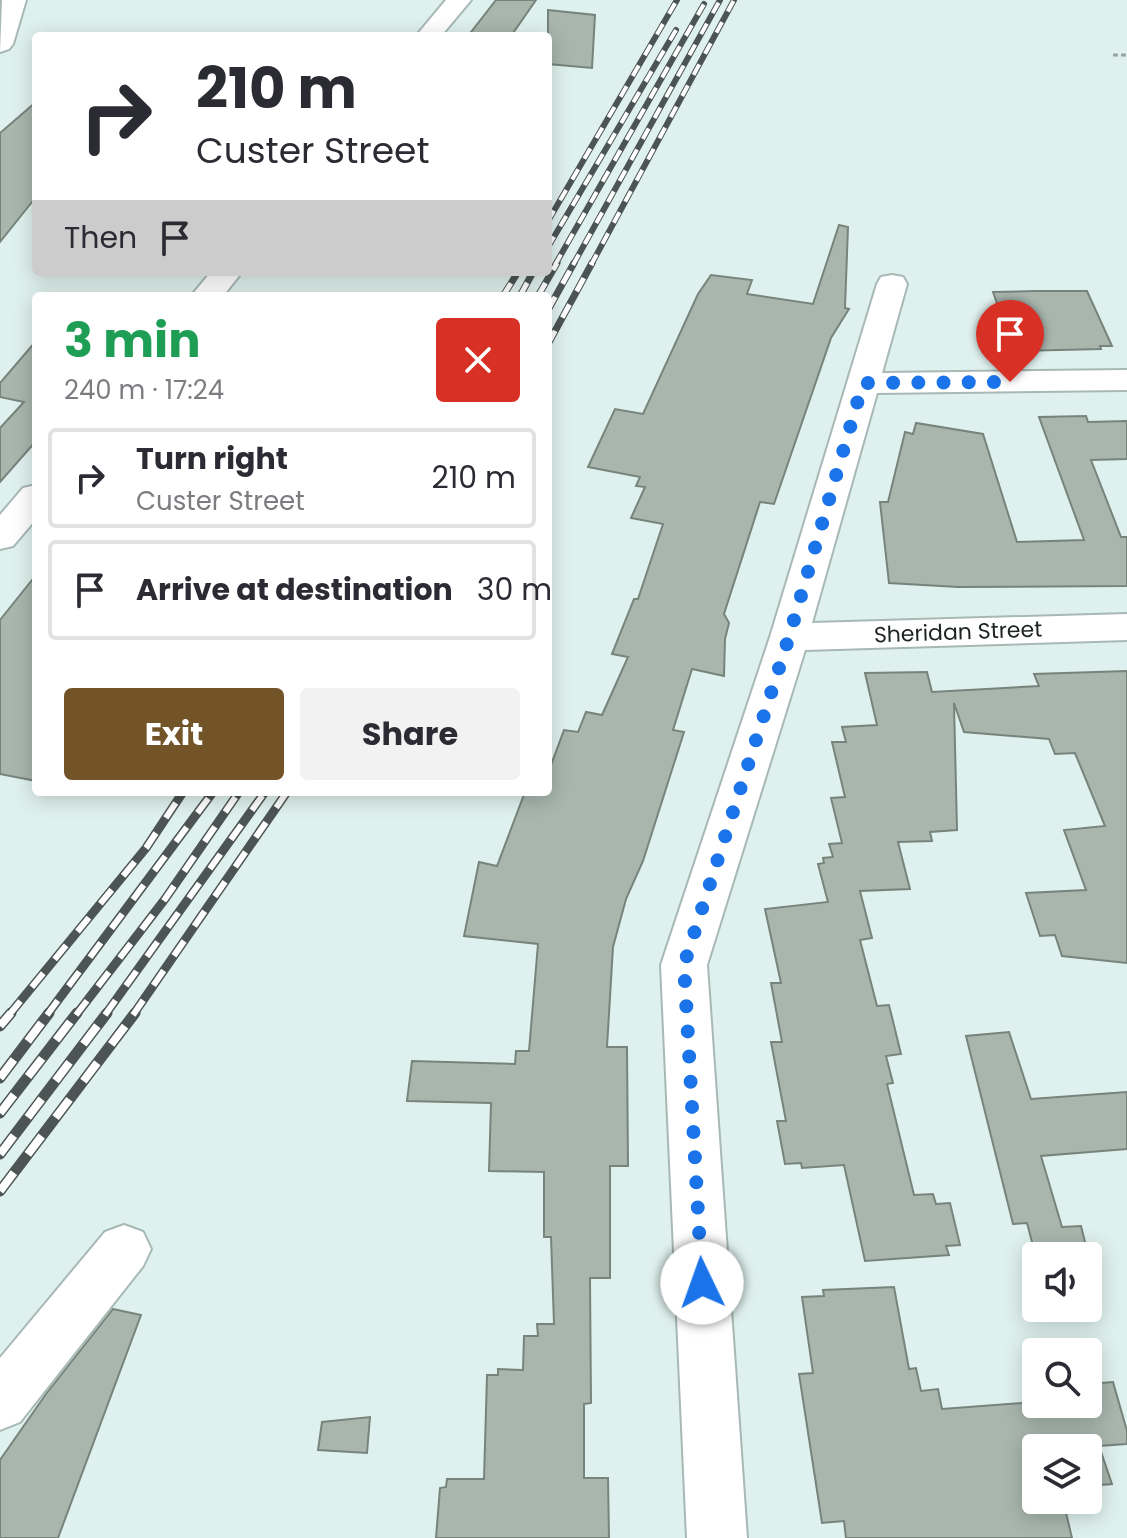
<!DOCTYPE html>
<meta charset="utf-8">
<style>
:root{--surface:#fff;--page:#f2f2f3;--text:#2b2b33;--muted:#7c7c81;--line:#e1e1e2;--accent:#735429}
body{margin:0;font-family:Poppins,sans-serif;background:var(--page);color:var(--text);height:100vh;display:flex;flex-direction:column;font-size:30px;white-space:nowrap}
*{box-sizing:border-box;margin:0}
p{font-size:26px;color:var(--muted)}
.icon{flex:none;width:44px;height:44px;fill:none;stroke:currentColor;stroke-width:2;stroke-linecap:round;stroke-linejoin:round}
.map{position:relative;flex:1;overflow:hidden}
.side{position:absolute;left:32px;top:292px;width:520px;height:504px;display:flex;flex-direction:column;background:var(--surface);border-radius:8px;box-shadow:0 4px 20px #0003}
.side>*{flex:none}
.guide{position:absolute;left:32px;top:32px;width:520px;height:244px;border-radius:8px;box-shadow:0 4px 20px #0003;background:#fff;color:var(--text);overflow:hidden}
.controls{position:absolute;left:1022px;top:1242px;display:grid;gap:16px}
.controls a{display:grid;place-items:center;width:80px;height:80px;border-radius:8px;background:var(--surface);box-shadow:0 4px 20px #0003;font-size:40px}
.pin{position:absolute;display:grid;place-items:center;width:68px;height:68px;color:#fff;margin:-82px -34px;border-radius:50% 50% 50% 0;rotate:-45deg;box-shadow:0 0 8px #0007}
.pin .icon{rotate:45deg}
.me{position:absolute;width:88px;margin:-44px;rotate:357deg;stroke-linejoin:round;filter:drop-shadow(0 0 6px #0008)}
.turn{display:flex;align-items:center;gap:28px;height:168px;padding:0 32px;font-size:36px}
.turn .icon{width:104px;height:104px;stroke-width:2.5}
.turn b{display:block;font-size:56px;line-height:68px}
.then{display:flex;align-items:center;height:76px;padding:0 32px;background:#0003;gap:16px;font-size:30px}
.round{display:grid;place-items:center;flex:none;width:84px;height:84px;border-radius:8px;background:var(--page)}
.head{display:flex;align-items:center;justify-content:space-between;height:136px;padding:0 32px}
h1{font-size:48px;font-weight:700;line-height:60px;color:#1e9e55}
.cta{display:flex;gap:16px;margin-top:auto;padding:16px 32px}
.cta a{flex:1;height:92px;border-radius:8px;background:var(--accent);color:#fff;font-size:32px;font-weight:700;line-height:92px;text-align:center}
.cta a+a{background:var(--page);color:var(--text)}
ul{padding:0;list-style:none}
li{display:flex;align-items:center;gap:24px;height:100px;margin:0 16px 12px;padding:0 16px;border:4px solid var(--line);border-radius:8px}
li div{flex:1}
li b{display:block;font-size:30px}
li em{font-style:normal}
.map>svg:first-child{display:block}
.building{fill:#a8b6ae;stroke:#76847c;stroke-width:2}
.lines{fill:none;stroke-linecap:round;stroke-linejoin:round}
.minor-casing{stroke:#a7b8b5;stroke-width:4}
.path{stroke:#98a6a4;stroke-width:3;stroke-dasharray:5 3;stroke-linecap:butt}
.minor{fill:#fff;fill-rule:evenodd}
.rail-far3-casing{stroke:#4c5554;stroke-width:6}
.rail-far2-casing{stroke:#4c5554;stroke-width:7}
.rail-far1-casing{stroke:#4c5554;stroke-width:9}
.rail-casing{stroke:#4c5554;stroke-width:11}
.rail-far3{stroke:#fff;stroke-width:4;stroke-dasharray:12;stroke-linecap:butt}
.rail-far2{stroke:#fff;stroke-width:5;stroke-dasharray:15;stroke-linecap:butt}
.rail-far1{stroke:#fff;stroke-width:6;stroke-dasharray:18;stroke-linecap:butt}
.rail{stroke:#fff;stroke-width:8;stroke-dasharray:23;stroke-linecap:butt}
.route{stroke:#1a73e8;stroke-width:14;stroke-dasharray:0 25.2}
.labels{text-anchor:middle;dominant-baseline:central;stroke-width:7;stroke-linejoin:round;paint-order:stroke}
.street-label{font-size:22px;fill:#1c2322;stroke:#fff}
</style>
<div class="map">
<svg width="1127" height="1538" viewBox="0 0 1127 1538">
<rect width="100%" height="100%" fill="#dff1ee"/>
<!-- building -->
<g class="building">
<polygon points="496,0 536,0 511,36 468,36"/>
<polygon points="548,10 595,15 592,68 548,64"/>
<polygon points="36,102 36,197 0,242 0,133"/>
<polygon points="839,225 848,227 845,308 849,309 831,338 774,504 760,502 724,614 729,623 725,639 724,676 692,669 673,730 684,732 643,861 626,899 613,947 607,1047 627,1047 628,1166 610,1166 610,1278 590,1278 591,1403 584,1404 584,1478 608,1478 609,1538 436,1538 440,1488 446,1487 447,1479 484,1479 487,1375 498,1375 498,1369 523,1370 524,1336 538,1336 537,1324 554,1324 551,1237 544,1237 544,1172 489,1171 491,1103 407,1101 412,1061 515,1064 516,1051 529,1051 538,944 464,936 479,862 497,866 525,792 548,792 548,773 564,730 578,732 586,712 602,715 628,657 612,654 634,599 638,599 663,524 631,518 645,487 636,486 640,477 588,467 615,409 643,414 698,294 711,275 752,280 747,294 813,304"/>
<polygon points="1036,291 1087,291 1112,346 1100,346 1101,349 1014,351 993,292"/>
<polygon points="36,341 36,441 0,482 0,428 24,402 0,397 0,383"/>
<polygon points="1086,416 1088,422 1127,421 1127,459 1091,460 1121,537 1127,537 1127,586 958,587 889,583 880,502 888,502 905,432 913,434 916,423 983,434 1017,542 1084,540 1039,417"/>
<polygon points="36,575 36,781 0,774 0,620"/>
<polygon points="1127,671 1127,963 1062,956 1055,935 1040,936 1026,893 1086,890 1064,830 1105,826 1075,753 1055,754 1049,739 964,732 954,703 957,830 930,832 932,841 898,842 910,889 860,891 872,938 860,940 877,1006 889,1005 901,1054 886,1056 893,1083 887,1084 914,1195 933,1194 936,1204 950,1203 960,1245 946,1246 949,1255 865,1261 844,1165 802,1168 801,1163 785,1164 777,1121 786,1121 771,1042 782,1042 771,983 781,983 765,909 828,902 818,864 824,863 823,858 833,857 829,844 842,843 831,798 845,797 832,742 846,742 842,727 877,725 865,673 927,672 932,692 1039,686 1034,674"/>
<polygon points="1009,1032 1031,1099 1127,1092 1127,1149 1041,1156 1062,1227 1081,1226 1089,1258 1036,1257 1027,1223 1013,1224 966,1036"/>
<polygon points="894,1287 909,1369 916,1368 921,1391 938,1389 942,1409 1036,1402 1036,1404 1088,1404 1088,1384 1113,1382 1127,1431 1127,1444 1099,1446 1112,1484 1088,1486 1088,1448 1036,1448 1036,1500 1063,1500 1072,1538 846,1538 844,1521 822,1523 799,1374 813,1373 802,1297 824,1296 823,1290"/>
<polygon points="113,1309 141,1315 58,1538 0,1538 0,1460 46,1394"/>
<polygon points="370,1417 367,1453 318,1450 322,1422"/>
</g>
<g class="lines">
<defs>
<g id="minor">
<polygon points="2,0 26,0 13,44 9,49 0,52"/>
<polygon points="446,0 471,0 441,36 416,36"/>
<polygon points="211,272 242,272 223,296 191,296"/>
<polygon points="892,275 903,277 907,284 882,373 1127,370 1127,390 877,393 812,623 1127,614 1127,640 805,650 707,965 747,1538 687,1538 661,965 770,637 877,284 881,277"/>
<polygon points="36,485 36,519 13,546 0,549 0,515 23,488"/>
<polygon points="124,1225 143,1232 151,1249 143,1266 20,1422 0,1430 0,1358 105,1232"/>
</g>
</defs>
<!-- minor casing -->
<use href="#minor" class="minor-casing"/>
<!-- path -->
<polyline class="path" points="1113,55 1127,55"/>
<!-- minor -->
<use href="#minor" class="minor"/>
<defs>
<g id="rail-far3">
<polyline points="548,221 677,0"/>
<polyline points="548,247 676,30"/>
<polyline points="555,265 704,4"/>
<polyline points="573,265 720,0"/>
<polyline points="591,265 734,0"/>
</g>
<g id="rail-far2">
<polyline points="503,296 518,272"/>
<polyline points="520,296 533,272"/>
<polyline points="538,296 557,263"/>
<polyline points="548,310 574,263"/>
<polyline points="548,344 592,263"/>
</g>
<g id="rail-far1">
<polyline points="9,1015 146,848 183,792"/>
<polyline points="47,1015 213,792"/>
<polyline points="76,1015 165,899 239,792"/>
<polyline points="105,1015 265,792"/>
<polyline points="133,1015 287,792"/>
</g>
<g id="rail">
<polyline points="0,1026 11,1013"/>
<polyline points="0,1078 49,1013"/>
<polyline points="0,1113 77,1013"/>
<polyline points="0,1154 107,1013"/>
<polyline points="0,1191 135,1013"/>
</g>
</defs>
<!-- rail-far3 casing -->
<use href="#rail-far3" class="rail-far3-casing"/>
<!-- rail-far2 casing -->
<use href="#rail-far2" class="rail-far2-casing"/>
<!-- rail-far1 casing -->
<use href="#rail-far1" class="rail-far1-casing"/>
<!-- rail casing -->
<use href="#rail" class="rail-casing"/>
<!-- rail-far3 -->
<use href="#rail-far3" class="rail-far3"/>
<!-- rail-far2 -->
<use href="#rail-far2" class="rail-far2"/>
<!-- rail-far1 -->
<use href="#rail-far1" class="rail-far1"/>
<!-- rail -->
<use href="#rail" class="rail"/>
</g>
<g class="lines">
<!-- route -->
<polyline class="route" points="702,1283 684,965 789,637 863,383 1010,382"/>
</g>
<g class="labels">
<!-- street labels -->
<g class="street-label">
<text transform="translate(958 632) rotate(-2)">Sheridan Street</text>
</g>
</g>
</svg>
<div class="controls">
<a><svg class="icon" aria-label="sound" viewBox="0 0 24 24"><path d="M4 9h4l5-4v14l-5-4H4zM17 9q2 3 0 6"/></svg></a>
<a><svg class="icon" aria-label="search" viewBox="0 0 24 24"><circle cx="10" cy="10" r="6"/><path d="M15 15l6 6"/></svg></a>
<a><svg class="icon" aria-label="layers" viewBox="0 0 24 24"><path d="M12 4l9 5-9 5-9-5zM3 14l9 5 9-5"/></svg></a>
</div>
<div class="pin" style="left:1010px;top:382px;background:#d93025"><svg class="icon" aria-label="arrive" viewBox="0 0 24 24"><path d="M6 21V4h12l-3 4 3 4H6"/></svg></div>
<svg class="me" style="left:702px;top:1283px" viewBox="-20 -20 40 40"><circle r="19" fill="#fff"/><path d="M0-13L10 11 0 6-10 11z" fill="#1a73e8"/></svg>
<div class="guide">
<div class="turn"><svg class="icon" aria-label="right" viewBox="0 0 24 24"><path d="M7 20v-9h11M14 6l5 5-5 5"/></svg><div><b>210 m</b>Custer Street</div></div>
<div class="then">Then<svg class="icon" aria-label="arrive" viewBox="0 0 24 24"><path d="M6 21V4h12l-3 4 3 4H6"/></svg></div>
</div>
<section class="side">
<div class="head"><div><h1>3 min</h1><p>240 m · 17:24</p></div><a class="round" style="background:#d93025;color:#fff"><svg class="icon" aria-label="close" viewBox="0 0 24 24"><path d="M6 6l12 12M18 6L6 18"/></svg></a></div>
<ul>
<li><svg class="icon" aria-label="right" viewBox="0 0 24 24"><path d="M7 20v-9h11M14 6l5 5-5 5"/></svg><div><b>Turn right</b><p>Custer Street</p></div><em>210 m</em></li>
<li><svg class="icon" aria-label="arrive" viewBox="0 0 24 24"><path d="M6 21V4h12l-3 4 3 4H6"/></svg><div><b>Arrive at destination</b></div><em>30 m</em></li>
</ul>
<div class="cta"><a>Exit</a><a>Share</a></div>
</section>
</div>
